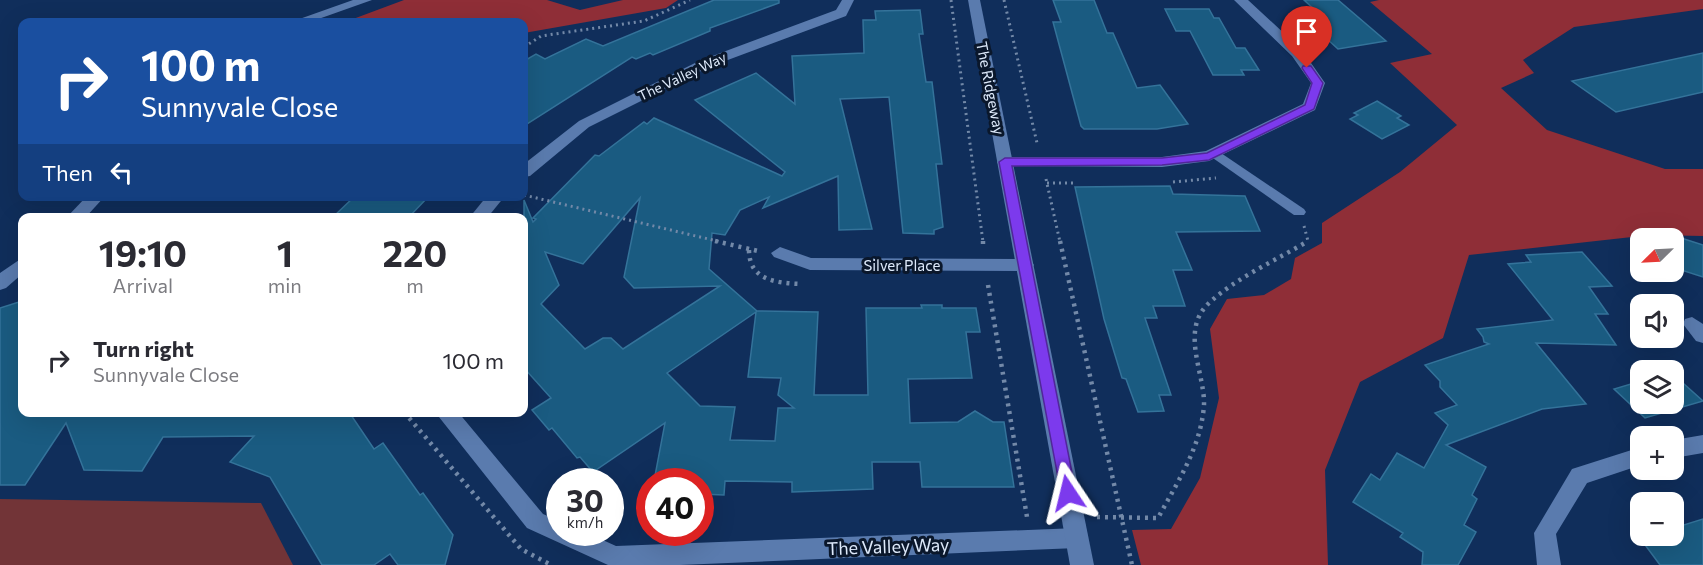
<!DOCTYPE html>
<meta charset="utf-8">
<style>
:root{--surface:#fff;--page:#f2f2f3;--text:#2b2b33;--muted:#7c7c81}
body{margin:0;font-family:Commissioner,sans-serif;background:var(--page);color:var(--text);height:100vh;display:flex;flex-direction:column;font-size:22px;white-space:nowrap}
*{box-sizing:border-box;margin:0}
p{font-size:20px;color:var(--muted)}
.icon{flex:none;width:33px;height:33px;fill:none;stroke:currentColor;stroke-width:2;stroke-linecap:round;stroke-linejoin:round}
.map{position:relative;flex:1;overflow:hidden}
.panel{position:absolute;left:18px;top:213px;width:510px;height:204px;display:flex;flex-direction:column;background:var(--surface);border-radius:12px;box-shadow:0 6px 24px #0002}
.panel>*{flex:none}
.guide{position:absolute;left:18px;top:18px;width:510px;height:183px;border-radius:12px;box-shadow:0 6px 24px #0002;background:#1a4fa0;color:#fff;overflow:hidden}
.needle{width:39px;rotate:246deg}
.controls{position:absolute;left:1630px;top:228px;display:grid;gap:12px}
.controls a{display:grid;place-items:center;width:54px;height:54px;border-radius:12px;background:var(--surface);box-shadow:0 6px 24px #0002;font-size:30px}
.speed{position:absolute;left:546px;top:468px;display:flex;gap:12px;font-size:30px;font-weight:700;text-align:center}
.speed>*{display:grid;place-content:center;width:78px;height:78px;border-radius:50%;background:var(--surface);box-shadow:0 6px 24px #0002;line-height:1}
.speed small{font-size:15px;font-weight:400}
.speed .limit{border:9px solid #d22;background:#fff;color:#111}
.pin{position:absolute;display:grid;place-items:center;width:51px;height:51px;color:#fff;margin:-62px -26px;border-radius:50% 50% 50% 0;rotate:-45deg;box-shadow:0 0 6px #0007}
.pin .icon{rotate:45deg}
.me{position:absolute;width:66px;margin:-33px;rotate:350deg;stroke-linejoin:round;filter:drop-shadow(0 0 4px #0008)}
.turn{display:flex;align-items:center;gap:21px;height:126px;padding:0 24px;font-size:27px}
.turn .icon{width:78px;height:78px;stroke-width:2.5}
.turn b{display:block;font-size:42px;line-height:51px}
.then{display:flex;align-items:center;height:57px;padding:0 24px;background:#0003;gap:12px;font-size:22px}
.eta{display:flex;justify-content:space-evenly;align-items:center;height:102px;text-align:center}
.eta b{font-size:36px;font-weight:700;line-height:42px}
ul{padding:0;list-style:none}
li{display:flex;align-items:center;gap:18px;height:90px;padding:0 24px}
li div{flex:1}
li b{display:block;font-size:22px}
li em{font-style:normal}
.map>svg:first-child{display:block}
.green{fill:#723437}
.forest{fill:#8f2e37}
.building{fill:#1a5b81;stroke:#34739a;stroke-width:1.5;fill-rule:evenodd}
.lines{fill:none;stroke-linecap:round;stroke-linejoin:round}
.path-far1{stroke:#7389a8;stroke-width:3;stroke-dasharray:2 4;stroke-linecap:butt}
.path{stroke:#7389a8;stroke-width:4.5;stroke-dasharray:3 5;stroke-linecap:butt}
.lane{fill:#5a7bae;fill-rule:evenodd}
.street{fill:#5a7bae;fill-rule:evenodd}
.secondary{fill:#5a7bae;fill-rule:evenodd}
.route{fill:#7c3aed;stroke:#51269a;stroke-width:1.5}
.labels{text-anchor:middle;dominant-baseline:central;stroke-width:6;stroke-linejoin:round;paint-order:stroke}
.far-street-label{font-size:14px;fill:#deeafb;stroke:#0a172b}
.street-label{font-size:15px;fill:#deeafb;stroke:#0a172b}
.near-street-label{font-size:18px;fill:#deeafb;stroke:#0a172b}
</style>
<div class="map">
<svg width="1703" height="565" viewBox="0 0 1703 565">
<rect width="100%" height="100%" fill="#102e5b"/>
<!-- green -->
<polygon class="green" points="0,499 261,503 293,565 0,565"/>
<!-- forest -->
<g class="forest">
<polygon points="404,0 547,0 580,10 623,0 678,0 666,8 524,33 524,22 345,22"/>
<polygon points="1379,0 1703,0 1703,9 1574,27 1523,60 1534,73 1501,88 1547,130 1665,169 1703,169 1703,236 1650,235 1469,255 1443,338 1360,382 1325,470 1328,565 1141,565 1132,530 1171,529 1200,478 1219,398 1210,329 1227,299 1264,295 1291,279 1295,258 1322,243 1322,223 1400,172 1457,125 1390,63 1432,54 1370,2"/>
</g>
<!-- building -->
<g class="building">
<polygon points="714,0 779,0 779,3 710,28 710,31 653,55 650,53 636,59 632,57 524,126 524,61 536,54 545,59 586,39 603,46"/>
<polygon points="1053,0 1094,0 1107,33 1113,33 1137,88 1160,85 1188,124 1157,129 1084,129 1081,126 1053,22 1061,22"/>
<polygon points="1304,0 1338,0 1386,41 1338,49 1313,26 1330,24"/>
<polygon points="1165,9 1209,9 1214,18 1219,18 1236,48 1245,48 1259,70 1241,70 1244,75 1213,75 1190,31 1176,31"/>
<path d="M920,10L923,34H919L926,82H932L942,164H936L943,227L934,230V234L903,233L889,97L840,99L872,229L839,230L838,176L763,208L769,197L740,210L725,235L712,233L709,269L757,311L818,312L814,395H868L866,308H922L921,305H942V308H976L980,332H966L972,378L908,379L910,423L958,422L975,411L993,422H1004L1014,487H922L920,462H872L873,489L792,492V482L725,481L724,495L700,494V482L654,481L665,423L593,472L580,457L577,458L552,428L549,430L532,410L551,398L524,368V200L533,222L536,219L533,218L595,155L599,156L644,122L647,124L654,118L782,176L785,172L695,100L756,73L795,104L792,56L864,53L863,20H876L875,11ZM640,198L624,277L634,288L720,286L623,349L611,338H603L585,349L541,304L559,285L545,252L583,264ZM756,312L748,377L781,378L778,395L794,408H778L775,441L730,440L735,407L700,406L667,373Z"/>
<polygon points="1703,53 1703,92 1616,112 1572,81"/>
<polygon points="1377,101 1401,116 1397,118 1409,125 1382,139 1350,119 1358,115 1354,113"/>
<polygon points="1170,186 1173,194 1245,196 1260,231 1176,232 1192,270 1173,270 1185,306 1153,306 1157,318 1145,318 1171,395 1159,395 1164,411 1138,412 1126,379 1122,378 1104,319 1075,187"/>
<polygon points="355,196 429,196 408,218 332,218"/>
<polygon points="1678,237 1703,245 1703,277 1678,269"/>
<polygon points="1582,252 1612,286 1589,287 1608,314 1595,314 1616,345 1536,343 1586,404 1542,409 1446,445 1486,467 1472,495 1477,499 1464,525 1476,532 1458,565 1422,565 1423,552 1400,537 1403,533 1353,502 1371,474 1380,480 1397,453 1424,468 1448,425 1435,413 1457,405 1440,387 1440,381 1425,365 1489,344 1484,342 1483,337 1477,329 1553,320 1508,264 1531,262 1526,255"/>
<polygon points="22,301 22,412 349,412 374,449 383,443 420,495 423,493 453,535 445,565 398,565 390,554 374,565 322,565 270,477 230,462 254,436 163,437 142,471 84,470 66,423 25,485 0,485 0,308"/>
<polygon points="1674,375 1703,401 1645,418 1614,389 1641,381 1641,404 1674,404"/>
<polygon points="1703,519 1703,565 1660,565 1643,542 1674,539 1674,528"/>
</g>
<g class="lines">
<!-- path-far1 -->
<g class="path-far1">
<polyline points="951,0 983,242"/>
<polyline points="1004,0 1037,143"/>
<polyline points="524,47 541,36 644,21 690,0"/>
<polyline points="1046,179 1060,242"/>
<polyline points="1173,182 1216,178"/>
<polyline points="1047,183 1073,183"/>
<polyline points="524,195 721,242"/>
<polyline points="1304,226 1308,241 1306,242"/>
</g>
<!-- path -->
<g class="path">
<polyline points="715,241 758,251"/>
<polyline points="983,241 983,244"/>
<polyline points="1060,241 1132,565"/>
<path d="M749,250C749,280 776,283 801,284"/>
<polyline points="988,285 1027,517"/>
<polyline points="404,412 521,549 551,565"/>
<path d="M1097,517L1158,518C1178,481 1201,447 1204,405C1205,374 1180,331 1208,304C1235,278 1277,260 1308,241"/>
</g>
<!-- lane -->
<polygon class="lane" points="1215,149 1304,209 1306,212 1304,215 1294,215 1210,156 1208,153 1210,150"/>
<!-- street -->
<g class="street">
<polygon points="353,0 372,0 310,22 291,22"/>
<polygon points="842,0 854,0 846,16 709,67 589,127 530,176 524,177 524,164 579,121 699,61 836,10"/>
<polygon points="1234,0 1248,0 1302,50 1325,83 1315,110 1209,161 1162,167 999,166 997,162 999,158 1005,157 1162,157 1206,151 1303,104 1311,83 1292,56"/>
<polygon points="87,196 105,196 85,218 66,218"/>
<polygon points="487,196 505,196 487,218 469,218"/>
<polygon points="780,247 811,258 1025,259 1031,261 1034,265 1031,269 1025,271 810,270 774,257 771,253"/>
<polygon points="22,258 22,274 6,288 0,290 0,273"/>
<polygon points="1692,317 1703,324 1703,343 1696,341 1683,324 1685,319"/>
<polygon points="435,412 458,412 543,514 560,521 560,532 585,532 616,546 1077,528 1085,531 1088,538 1085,545 1077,548 680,565 608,565 527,528"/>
<polygon points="1703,435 1703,453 1674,458 1674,440"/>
<polygon points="1641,447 1641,465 1587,483 1556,534 1561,565 1537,565 1534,533 1572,469"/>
</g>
<!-- secondary -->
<polygon class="secondary" points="968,0 980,0 1094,565 1070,565"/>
</g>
<!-- route -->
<polygon class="route" points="1303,66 1311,66 1323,83 1314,109 1209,160 1162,165 1012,166 1076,493 1074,499 1068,501 1062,499 999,162 1005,158 1162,158 1207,153 1305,105 1312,83 1302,68"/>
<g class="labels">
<!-- far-street labels -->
<g class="far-street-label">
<text transform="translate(682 76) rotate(-25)">The Valley Way</text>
</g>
<!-- street labels -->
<g class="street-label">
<text transform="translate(991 88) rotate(79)">The Ridgeway</text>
<text x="902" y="265">Silver Place</text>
</g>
<!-- near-street labels -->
<g class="near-street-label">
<text transform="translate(888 546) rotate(-2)">The Valley Way</text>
</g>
</g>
</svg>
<div class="controls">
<a><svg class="needle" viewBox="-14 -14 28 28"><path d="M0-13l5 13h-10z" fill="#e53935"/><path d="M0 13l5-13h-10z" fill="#7c7c81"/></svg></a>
<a><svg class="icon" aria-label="sound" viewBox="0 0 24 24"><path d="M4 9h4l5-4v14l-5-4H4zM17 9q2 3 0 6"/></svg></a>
<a><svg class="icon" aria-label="layers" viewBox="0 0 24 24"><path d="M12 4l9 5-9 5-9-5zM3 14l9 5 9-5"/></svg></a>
<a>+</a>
<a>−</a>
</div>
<div class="speed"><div>30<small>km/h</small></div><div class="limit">40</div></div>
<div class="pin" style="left:1307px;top:68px;background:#d93025"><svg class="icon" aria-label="arrive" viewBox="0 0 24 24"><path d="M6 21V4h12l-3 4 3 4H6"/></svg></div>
<svg class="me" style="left:1068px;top:493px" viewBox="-20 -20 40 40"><path d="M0-17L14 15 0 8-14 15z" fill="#7c3aed" stroke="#fff" stroke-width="4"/></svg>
<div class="guide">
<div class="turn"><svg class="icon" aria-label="right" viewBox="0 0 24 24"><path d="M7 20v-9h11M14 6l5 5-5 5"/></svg><div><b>100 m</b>Sunnyvale Close</div></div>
<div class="then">Then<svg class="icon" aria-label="left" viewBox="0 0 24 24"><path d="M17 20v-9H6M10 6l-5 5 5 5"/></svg></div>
</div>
<section class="panel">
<div class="eta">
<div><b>19:10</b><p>Arrival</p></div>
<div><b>1</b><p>min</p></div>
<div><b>220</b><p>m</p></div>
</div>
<ul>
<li><svg class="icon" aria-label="right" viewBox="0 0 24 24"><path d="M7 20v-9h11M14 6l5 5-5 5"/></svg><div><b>Turn right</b><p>Sunnyvale Close</p></div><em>100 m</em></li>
</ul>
</section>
</div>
